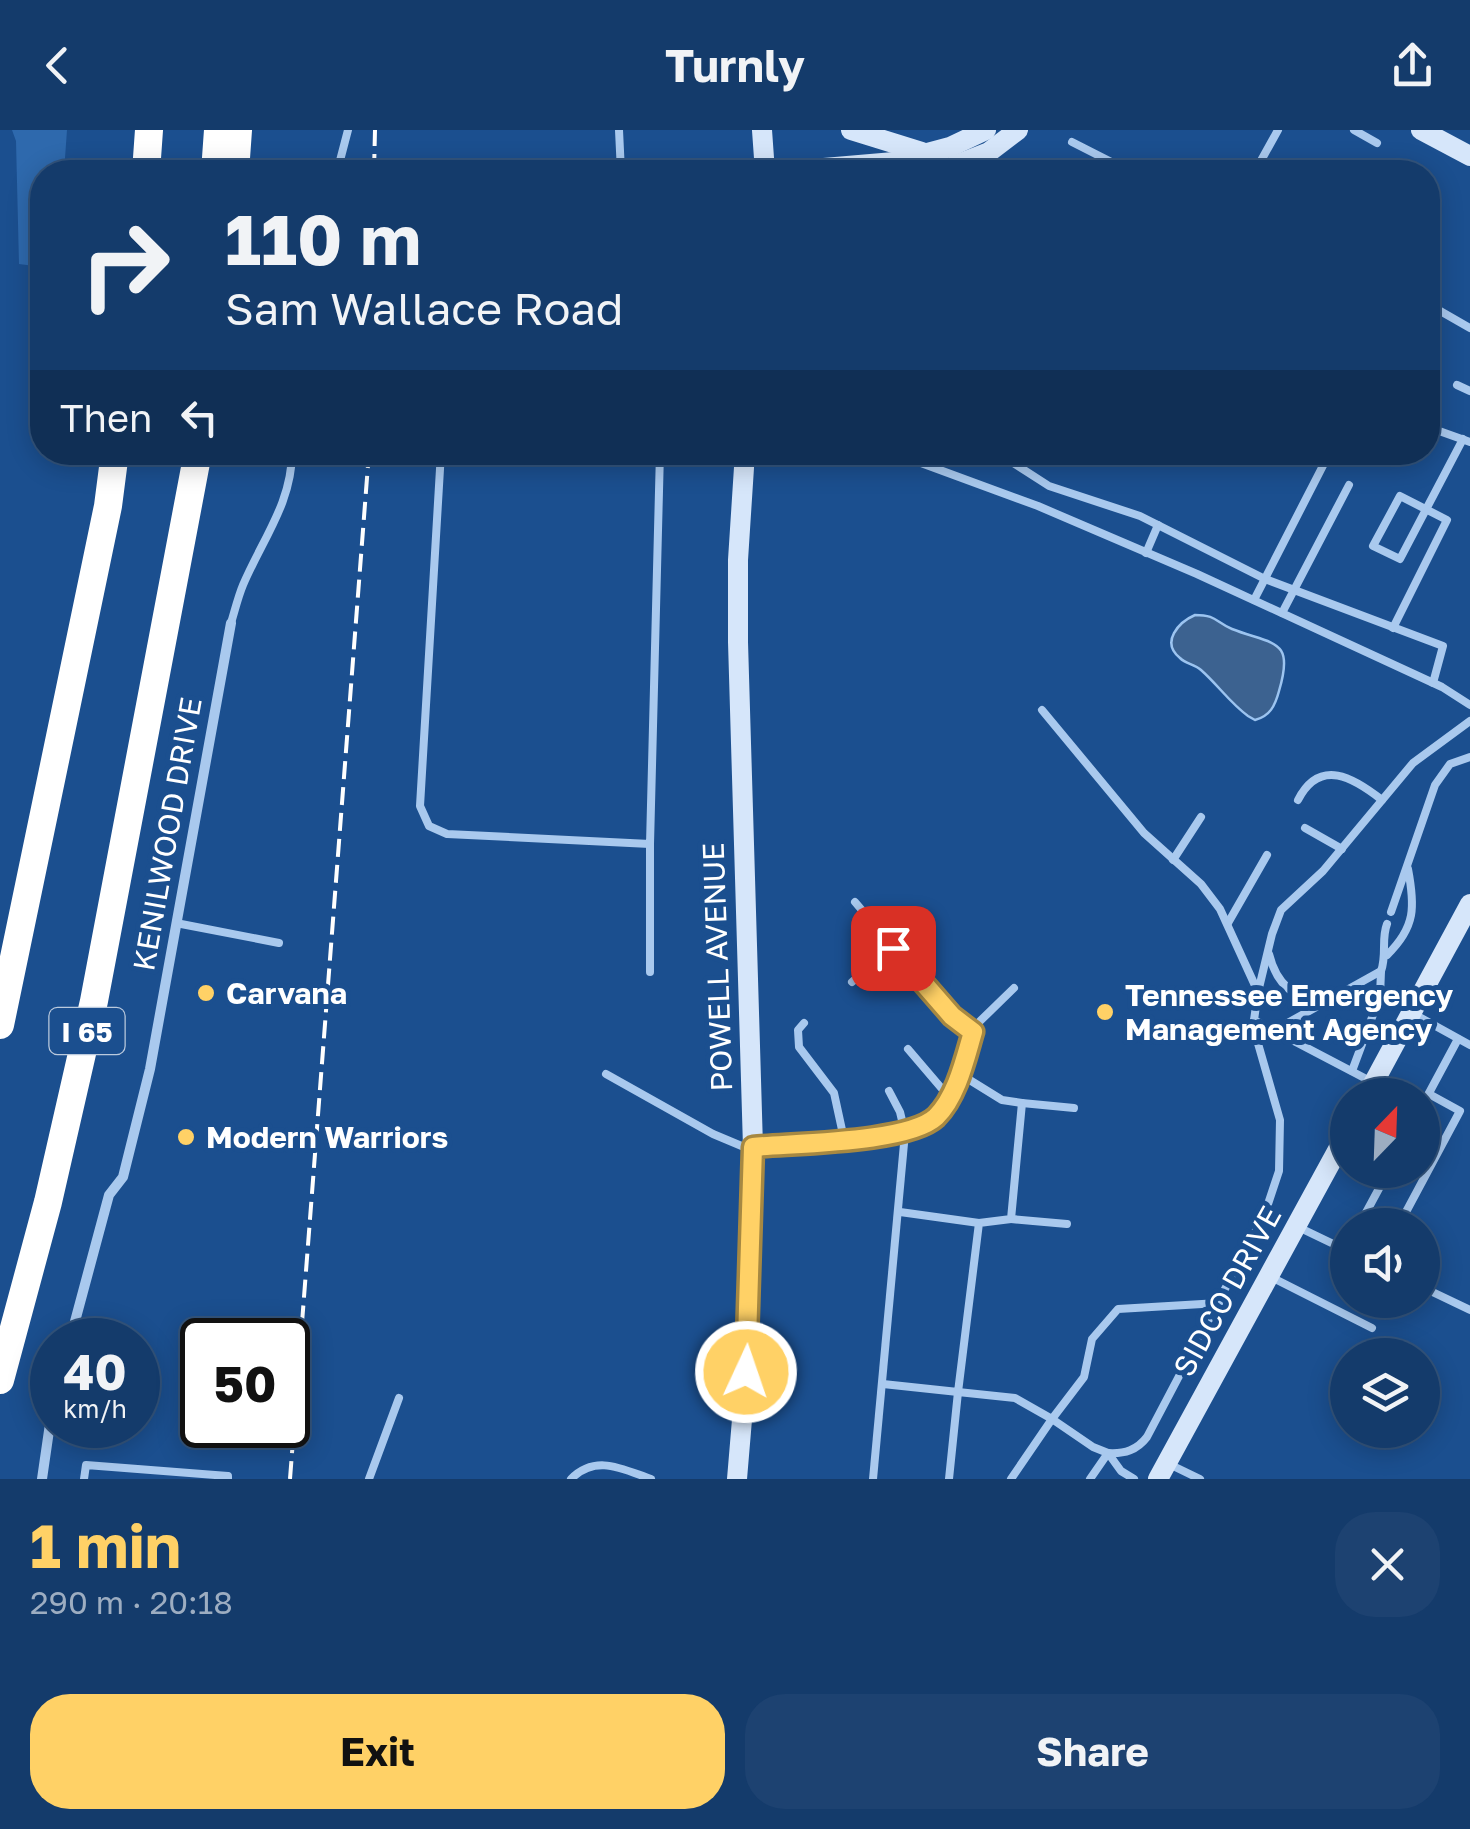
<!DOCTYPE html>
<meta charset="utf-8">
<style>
:root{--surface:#143b6b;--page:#1d4271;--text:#f1f3f6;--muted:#9dadc1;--line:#33557e;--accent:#ffd166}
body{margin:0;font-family:"Golos Text",sans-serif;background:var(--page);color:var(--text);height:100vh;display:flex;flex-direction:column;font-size:38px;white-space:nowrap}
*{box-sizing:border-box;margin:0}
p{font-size:32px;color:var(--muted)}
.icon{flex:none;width:55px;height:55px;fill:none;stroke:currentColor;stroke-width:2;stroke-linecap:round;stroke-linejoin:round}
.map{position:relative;height:1349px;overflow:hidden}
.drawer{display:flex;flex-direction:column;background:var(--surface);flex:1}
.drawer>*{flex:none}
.hud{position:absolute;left:30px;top:30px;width:1410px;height:305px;border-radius:40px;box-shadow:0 5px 25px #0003,0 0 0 2px var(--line);background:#143b6b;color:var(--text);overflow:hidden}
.needle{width:65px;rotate:23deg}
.fabs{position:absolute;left:1330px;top:948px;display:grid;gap:20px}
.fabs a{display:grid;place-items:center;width:110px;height:110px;border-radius:50%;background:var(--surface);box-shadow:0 5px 25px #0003,0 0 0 2px var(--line);font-size:50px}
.speed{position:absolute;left:30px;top:1188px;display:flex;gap:20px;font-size:50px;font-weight:700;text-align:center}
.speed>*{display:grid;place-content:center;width:130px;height:130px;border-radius:50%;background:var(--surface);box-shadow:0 5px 25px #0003,0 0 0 2px var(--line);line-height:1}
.speed small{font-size:25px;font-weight:400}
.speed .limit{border:5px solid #111;border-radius:15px;background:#fff;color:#111}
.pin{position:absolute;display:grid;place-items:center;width:85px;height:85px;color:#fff;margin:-42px;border-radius:20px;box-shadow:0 5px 15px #0006}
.me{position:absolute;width:110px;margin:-55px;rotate:3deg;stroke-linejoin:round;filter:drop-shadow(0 0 8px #0008)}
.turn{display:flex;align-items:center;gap:35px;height:210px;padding:0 30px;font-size:45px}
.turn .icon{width:130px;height:130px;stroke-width:2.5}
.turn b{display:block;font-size:70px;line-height:85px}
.then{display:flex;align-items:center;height:95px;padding:0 30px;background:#0003;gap:20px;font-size:38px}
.round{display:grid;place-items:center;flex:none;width:105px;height:105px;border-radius:40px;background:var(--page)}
.overview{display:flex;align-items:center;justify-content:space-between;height:170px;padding:0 30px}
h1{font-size:60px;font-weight:700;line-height:75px;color:var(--accent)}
.cta{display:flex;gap:20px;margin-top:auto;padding:20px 30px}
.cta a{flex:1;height:115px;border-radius:40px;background:var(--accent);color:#111;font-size:40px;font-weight:700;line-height:115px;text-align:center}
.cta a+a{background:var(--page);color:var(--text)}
header{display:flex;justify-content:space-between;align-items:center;height:130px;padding:0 30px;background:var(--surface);font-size:45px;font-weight:700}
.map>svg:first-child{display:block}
.green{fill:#2e69ad}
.water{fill:#3c6290;stroke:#9cc4f0;stroke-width:2.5}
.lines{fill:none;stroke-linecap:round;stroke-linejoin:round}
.lane{stroke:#a9c9ee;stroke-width:8}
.street{stroke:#a9c9ee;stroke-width:10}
.secondary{stroke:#d6e6fa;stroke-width:20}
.highway{stroke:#fff;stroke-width:28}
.rail{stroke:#fff;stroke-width:4;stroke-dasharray:18 8;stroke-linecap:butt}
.route-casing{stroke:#a68842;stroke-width:25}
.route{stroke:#ffd166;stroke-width:18}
.poi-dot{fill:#ffd166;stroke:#1b4f8f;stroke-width:4}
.labels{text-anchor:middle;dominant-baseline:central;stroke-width:10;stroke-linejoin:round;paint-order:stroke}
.shield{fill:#1b4f8f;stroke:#bbcadd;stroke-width:2.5}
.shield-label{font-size:28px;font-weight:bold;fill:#fff}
.street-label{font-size:30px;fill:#fff;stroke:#1b4f8f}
.poi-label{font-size:30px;font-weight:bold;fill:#fff;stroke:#1b4f8f;text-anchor:start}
</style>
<header><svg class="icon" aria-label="back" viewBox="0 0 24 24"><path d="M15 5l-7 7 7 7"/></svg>Turnly<svg class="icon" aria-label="share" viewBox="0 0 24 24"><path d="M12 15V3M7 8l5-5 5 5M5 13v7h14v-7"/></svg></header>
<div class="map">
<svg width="1470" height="1349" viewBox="0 0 1470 1349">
<rect width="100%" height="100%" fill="#1b4f8f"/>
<!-- green -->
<polygon class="green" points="12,0 67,0 64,42 42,42 42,137 19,134 16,11"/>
<!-- water -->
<path class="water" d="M1195,485C1217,485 1215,492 1232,499C1273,515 1295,508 1279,561C1275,576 1270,586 1255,590L1248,586C1230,573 1218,555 1201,540C1194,534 1186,534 1180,528C1160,512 1179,492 1195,485Z"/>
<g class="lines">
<!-- lane -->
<g class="lane">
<polyline points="619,0 621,42"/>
<polyline points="1354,0 1377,13"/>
<polyline points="1072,12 1131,42"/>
<polyline points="337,42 348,0"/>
<polyline points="1269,42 1258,36 1278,0"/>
<polyline points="1428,174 1470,198"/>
<polyline points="1457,255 1470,261"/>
<polyline points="1428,297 1470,312"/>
<polyline points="441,322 420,676 429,696 447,704 650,714 660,322"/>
<polyline points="891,322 1038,376 1197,444 1442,557 1470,575"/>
<polyline points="996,322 1049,356 1140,386 1265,449 1443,516 1433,553"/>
<polyline points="1146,423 1158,395"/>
<polyline points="1254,470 1330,322"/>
<polyline points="1282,483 1349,355"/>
<path d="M231,493C235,480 238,467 243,455C262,410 292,373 292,322"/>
<polyline points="1393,498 1447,390 1400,366 1373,416 1400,429 1463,309"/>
<path d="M1042,580L1144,703L1201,754L1220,779L1258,862L1254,890L1257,910L1280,990L1279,1041L1265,1083L1147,1307C1137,1320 1125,1324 1108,1323L1090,1349"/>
<path d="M1298,670C1320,627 1354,648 1382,670"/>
<polyline points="1305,698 1342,719"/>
<polyline points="650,714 650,842"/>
<polyline points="1173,730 1201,687"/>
<polyline points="855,772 952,886 973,902"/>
<polyline points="1391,782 1435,655 1450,634 1470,627"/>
<polyline points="176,793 279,813"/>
<polyline points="1228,793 1267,725"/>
<path d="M1269,824C1276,853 1294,870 1324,872"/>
<path d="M1387,825C1416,797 1415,776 1408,739"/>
<polyline points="852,852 893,817"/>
<polyline points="1258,862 1272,804 1281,780 1323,741 1413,633 1470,591"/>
<polyline points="1412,883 1470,915"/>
<polyline points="1254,890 1374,953"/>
<polyline points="804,893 798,900 799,917 834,963 844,1009"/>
<path d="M1257,910L1381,841C1387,825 1381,809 1387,794"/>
<polyline points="908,919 949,967"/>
<polyline points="1352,941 1380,866 1381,841"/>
<polyline points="606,944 713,1004 744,1017 905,1003 938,985 960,944 976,895 1014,858"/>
<polyline points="889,961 900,982 905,1003"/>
<polyline points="1022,973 1074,978"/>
<polyline points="1422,976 1458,909"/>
<polyline points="900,1082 979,1093"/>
<polyline points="1011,1089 1067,1094"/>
<polyline points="1371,1095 1362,1090 1389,1040"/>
<polyline points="1399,1095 1460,981 1429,964"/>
<polyline points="1296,1096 1348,1121"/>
<polyline points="1273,1148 1372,1198"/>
<polyline points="1422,1157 1470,1180"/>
<polyline points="883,1254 958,1262 979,1093 1011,1089 1022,973 1002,970 960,944"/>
<polyline points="1171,1335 1200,1349"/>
<polyline points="84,1349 86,1335 228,1346 228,1349"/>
<polyline points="369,1349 399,1268"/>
<path d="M571,1349C596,1324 622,1339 651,1349"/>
<polyline points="873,1349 905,1003"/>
<polyline points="949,1349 958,1262 1015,1268 1052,1289 1011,1349"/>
<polyline points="1134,1349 1121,1341 1108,1323 1093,1317 1052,1289 1084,1247 1092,1209 1118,1179 1219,1173"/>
</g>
<!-- street -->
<g class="street">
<polyline points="70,1210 109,1065 123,1047 150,939 231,493"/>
<polyline points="42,1349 52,1280"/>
</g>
<!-- secondary -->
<g class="secondary">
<polyline points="762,0 765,42"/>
<polyline points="851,0 922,22"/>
<polyline points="1421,0 1470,26"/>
<polyline points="777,42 894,32 950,17 986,0"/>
<polyline points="938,42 989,22 1018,0"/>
<polyline points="1367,965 1470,774"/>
<polyline points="737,1349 746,1242 753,1017 738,512 738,430 745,322"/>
<polyline points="1158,1349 1348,1001"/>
</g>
<!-- highway -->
<g class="highway">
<polyline points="146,42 149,0"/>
<polyline points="215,42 218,0"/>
<polyline points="235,42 238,0"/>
<polyline points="0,895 108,376 115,322"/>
<polyline points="0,1250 48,1072 94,871 198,322"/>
</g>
<!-- rail -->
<g class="rail">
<polyline points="374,42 375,0"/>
<polyline points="290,1349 369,322"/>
</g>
</g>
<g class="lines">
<defs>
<path id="route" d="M746,1242L753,1017C794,1013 908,1013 936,987C957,966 965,929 973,902L952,886L893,818"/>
</defs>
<!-- route casing -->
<use href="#route" class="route-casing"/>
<!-- route -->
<use href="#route" class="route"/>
</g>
<!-- markers -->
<g class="poi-dot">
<circle cx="206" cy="863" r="10"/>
<circle cx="1105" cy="882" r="10"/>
<circle cx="186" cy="1007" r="10"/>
</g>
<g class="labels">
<!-- shield labels -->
<rect class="shield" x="49.5" y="878" width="75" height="46" rx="8"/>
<g class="shield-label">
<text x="87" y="901">I 65</text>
</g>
<!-- street labels -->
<g class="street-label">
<text transform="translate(167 704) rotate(-80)">KENILWOOD DRIVE</text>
<text transform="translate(717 837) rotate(-92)">POWELL AVENUE</text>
<text transform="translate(1227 1161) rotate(-61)">SIDCO DRIVE</text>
</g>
<!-- poi labels -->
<g class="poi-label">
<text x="226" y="863">Carvana</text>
<text x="1125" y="865">Tennessee Emergency<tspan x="1125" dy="34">Management Agency</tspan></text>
<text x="206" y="1007">Modern Warriors</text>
</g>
</g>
</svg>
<div class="fabs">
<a><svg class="needle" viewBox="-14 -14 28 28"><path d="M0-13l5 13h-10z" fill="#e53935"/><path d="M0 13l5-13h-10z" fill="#9dadc1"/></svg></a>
<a><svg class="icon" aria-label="sound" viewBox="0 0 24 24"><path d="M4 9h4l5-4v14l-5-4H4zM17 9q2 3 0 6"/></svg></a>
<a><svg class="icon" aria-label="layers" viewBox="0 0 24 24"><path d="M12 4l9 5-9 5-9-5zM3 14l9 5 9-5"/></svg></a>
</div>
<div class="speed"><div>40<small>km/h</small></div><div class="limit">50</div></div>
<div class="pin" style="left:893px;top:818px;background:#d93025"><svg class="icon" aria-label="arrive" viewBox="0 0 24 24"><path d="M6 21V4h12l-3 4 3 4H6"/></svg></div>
<svg class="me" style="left:746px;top:1242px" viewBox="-20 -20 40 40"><circle r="17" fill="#ffd166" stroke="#fff" stroke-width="3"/><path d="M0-11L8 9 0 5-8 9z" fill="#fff"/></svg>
<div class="hud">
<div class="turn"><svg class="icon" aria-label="right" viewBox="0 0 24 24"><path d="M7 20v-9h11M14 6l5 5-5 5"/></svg><div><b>110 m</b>Sam Wallace Road</div></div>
<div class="then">Then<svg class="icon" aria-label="left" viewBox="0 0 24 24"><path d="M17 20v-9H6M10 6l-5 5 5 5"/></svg></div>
</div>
</div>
<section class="drawer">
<div class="overview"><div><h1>1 min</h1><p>290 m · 20:18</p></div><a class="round"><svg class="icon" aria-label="close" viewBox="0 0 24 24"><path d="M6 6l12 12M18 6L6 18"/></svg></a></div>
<div class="cta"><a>Exit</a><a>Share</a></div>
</section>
